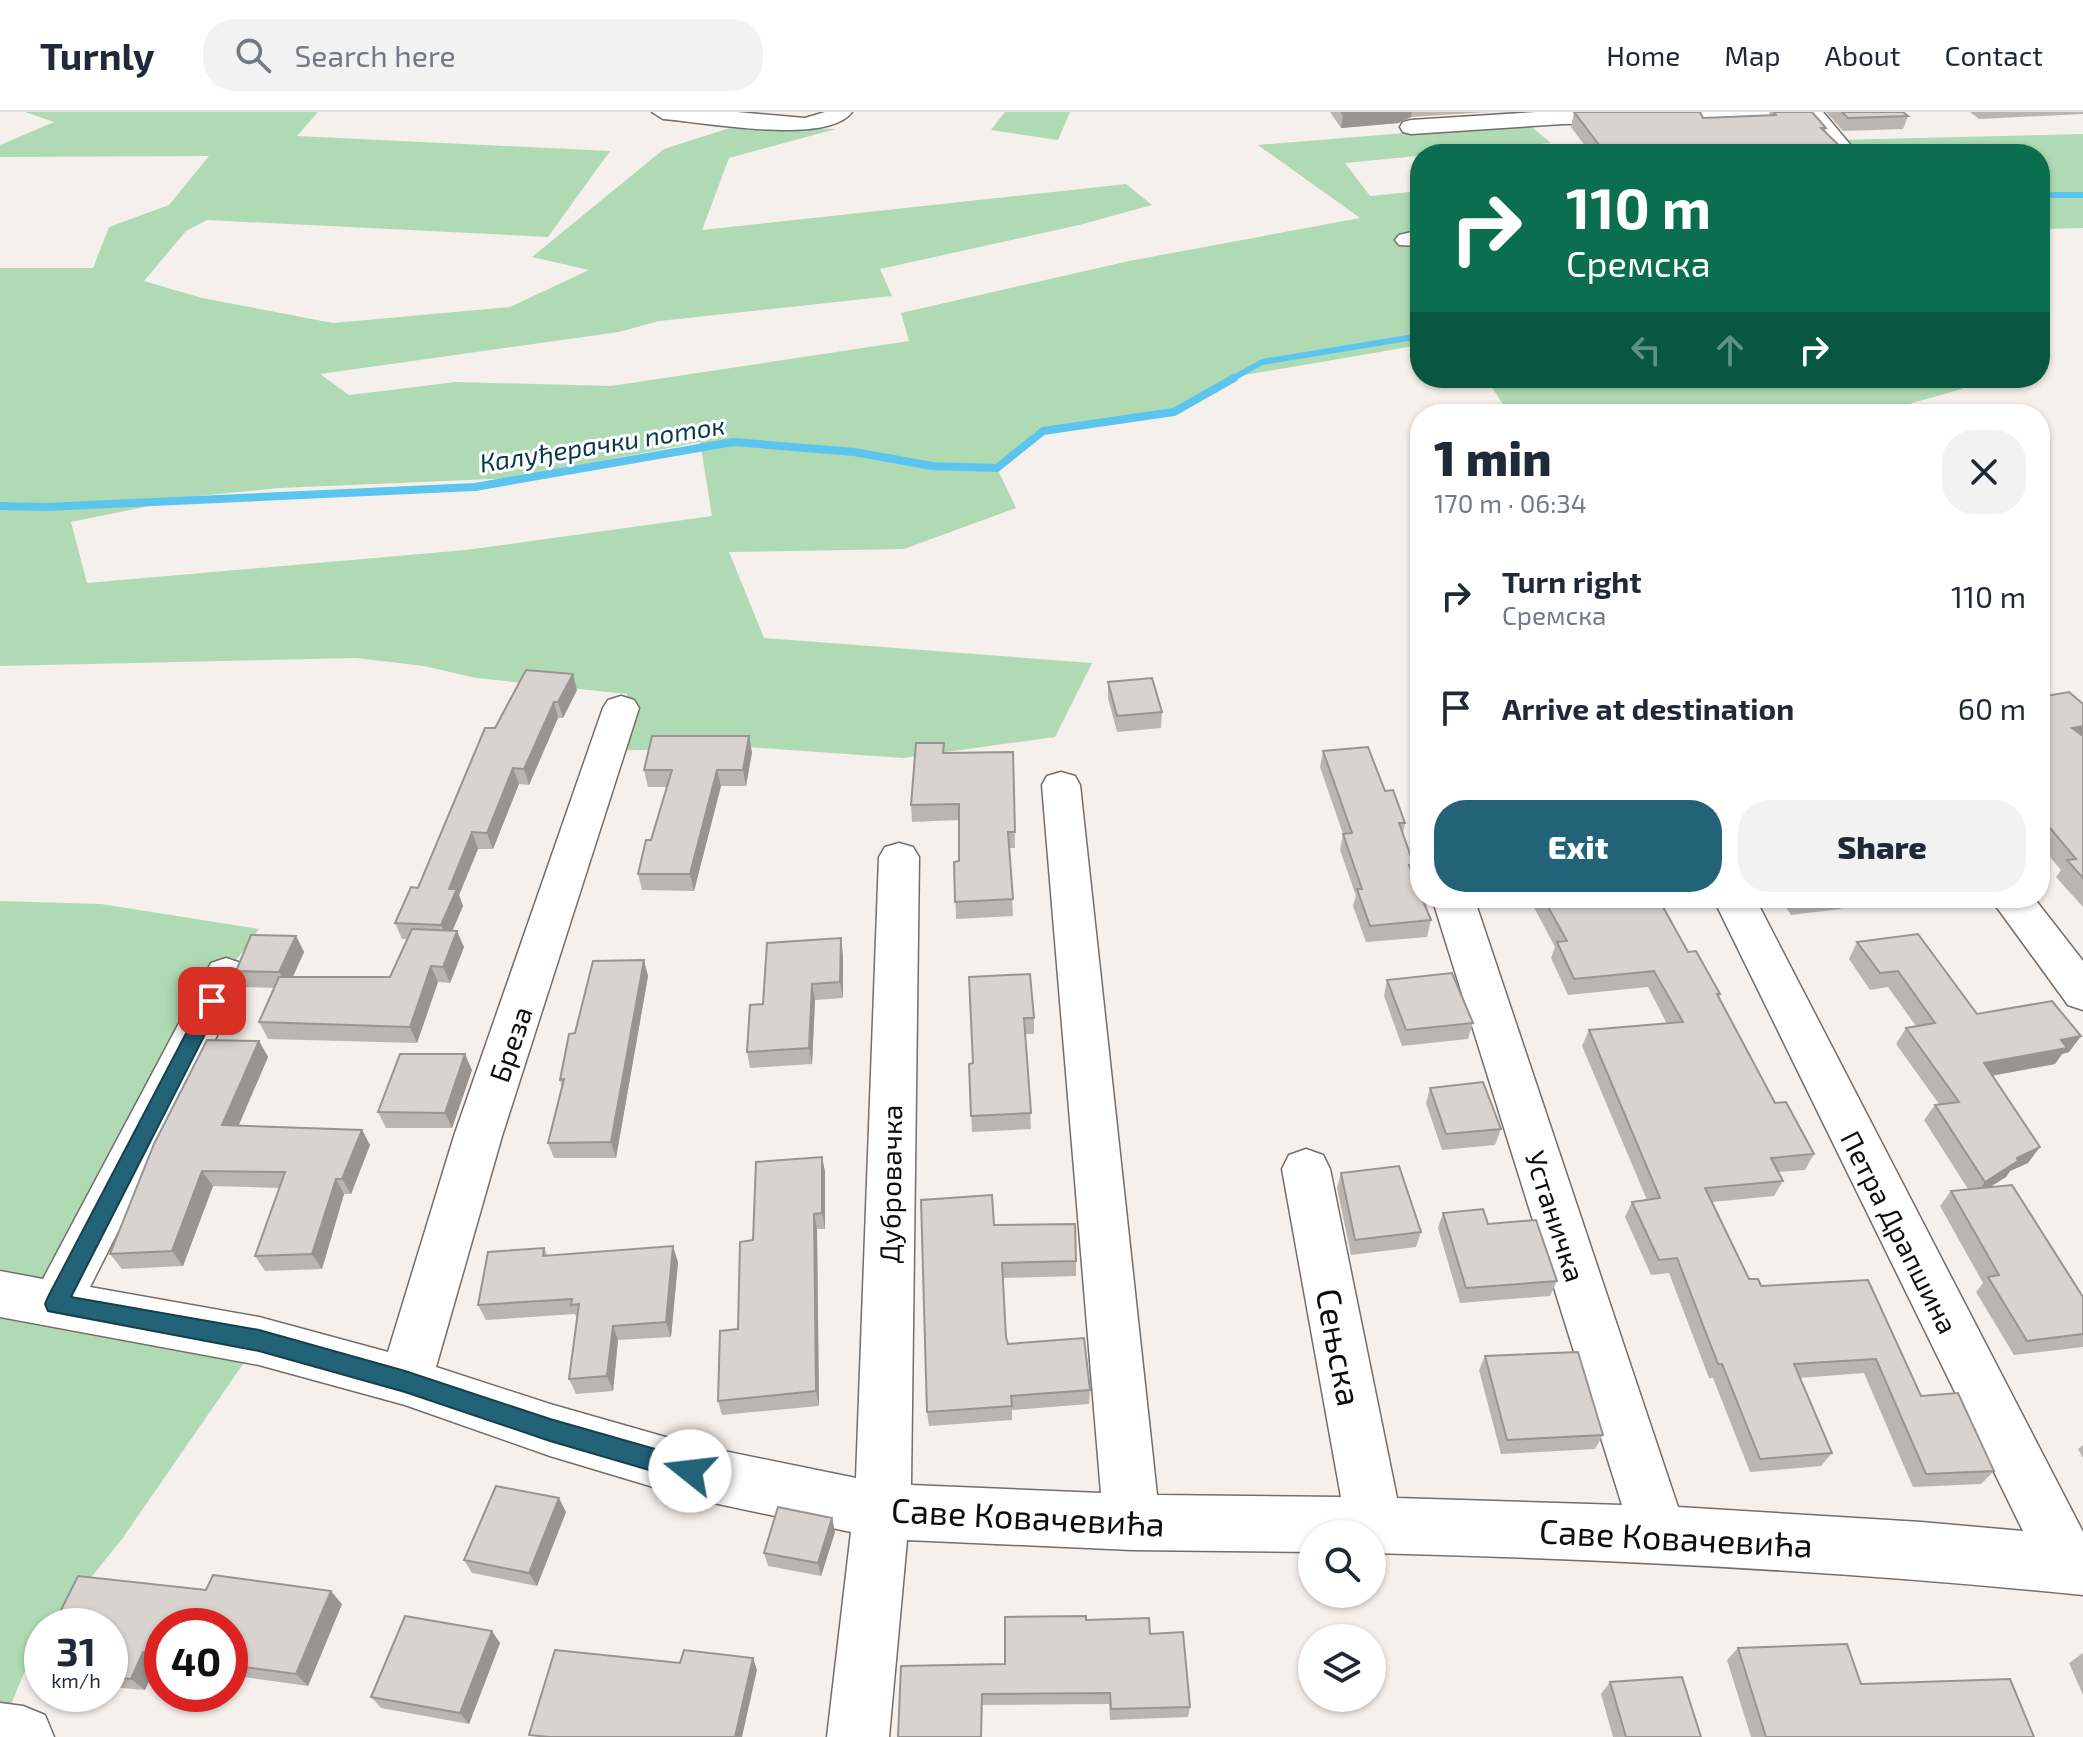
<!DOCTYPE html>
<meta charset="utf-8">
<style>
:root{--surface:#fff;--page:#f2f2f3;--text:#1f2937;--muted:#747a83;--line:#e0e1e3;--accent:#226378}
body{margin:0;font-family:"Exo 2",sans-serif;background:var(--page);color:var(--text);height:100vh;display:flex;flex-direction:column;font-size:30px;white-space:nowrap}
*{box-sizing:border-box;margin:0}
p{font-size:26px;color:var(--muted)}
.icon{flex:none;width:44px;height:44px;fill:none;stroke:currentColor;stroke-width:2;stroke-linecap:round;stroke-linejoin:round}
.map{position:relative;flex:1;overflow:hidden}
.side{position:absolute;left:1410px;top:292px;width:640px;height:504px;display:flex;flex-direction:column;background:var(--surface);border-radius:32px;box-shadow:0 2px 6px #0004}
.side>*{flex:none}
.banner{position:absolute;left:1410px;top:32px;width:640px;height:244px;border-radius:32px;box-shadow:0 2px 6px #0004;background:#0b6e4f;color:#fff;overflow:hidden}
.fabs{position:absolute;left:1298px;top:1408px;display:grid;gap:16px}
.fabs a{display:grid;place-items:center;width:88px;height:88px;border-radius:50%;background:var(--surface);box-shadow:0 2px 6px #0004;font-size:40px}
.speed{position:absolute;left:24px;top:1496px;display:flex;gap:16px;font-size:40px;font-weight:700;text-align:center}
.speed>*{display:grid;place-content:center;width:104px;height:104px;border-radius:50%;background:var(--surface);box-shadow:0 2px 6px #0004;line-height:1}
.speed small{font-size:20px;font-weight:400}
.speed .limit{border:12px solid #d22;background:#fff;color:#111}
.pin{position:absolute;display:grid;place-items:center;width:68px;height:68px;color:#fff;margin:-34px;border-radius:16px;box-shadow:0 4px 12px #0006}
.me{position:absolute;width:88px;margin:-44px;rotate:286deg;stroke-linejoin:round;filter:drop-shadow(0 0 6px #0008)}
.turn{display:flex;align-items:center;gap:28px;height:168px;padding:0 24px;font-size:36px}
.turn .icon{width:104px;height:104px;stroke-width:2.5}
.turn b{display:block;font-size:56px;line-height:68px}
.lanes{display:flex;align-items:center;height:76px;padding:0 24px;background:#0003;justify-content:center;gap:40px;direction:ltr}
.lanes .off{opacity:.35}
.round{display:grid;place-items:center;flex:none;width:84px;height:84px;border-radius:32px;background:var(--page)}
.head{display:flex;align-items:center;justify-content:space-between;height:136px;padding:0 24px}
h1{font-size:48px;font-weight:800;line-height:60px}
.button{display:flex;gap:16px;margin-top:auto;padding:16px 24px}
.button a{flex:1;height:92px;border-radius:32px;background:var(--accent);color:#fff;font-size:32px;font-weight:800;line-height:92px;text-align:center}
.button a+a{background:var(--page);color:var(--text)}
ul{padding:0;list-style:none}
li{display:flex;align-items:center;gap:24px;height:112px;padding:0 24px}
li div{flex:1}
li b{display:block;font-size:30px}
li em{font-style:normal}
header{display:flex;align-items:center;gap:48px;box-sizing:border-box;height:112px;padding:0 40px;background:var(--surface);border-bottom:2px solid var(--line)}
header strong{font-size:38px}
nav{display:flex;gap:44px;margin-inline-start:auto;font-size:28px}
.search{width:560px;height:72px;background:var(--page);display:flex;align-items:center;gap:20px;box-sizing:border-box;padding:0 28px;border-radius:32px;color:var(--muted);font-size:30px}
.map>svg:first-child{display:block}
.green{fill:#afdab3;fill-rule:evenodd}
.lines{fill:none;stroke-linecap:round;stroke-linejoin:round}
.stream-far1{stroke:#5bc4ef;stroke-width:6}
.stream{stroke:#5bc4ef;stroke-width:8}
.minor-casing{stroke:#736e6b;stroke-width:3}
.minor{fill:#fff;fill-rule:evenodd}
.wall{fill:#bbb5b2}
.shaded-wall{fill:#989491}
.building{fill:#d9d3cf;stroke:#989491;stroke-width:2}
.route{fill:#226378;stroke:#16404e;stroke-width:2}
.labels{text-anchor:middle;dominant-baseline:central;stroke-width:6;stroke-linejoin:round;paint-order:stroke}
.far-water-label{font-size:26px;font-style:italic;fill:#07394a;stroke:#fff}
.street-label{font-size:28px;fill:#0f0d0c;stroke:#fff}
.near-street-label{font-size:34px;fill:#0f0d0c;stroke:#fff}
</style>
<header>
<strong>Turnly</strong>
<div class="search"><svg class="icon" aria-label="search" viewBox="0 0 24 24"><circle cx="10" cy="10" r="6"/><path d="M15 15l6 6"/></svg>Search here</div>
<nav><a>Home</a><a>Map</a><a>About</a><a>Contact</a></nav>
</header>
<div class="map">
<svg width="2083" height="1625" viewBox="0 0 2083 1625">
<rect width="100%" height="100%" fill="#f6f0ec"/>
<!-- green -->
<g class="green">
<path d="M25,0H318L297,24L610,39L548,125L207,108L186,119L144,169L202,186L333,211L510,195L589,158L532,145L664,37L736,14L836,17L729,46L702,118L1126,72L1152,93L1079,113L880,157L892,184L659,209L619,220L320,262L349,283L456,270L611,274L909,229L901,201L1129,149L1360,106L1258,33L1527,11L1551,31L1345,51L1370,84L1420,79V233L1227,266L1174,300L1043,319L997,356L1016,396L904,437L729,440L764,526L1092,551L1055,625L903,646L746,635L606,639L627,582L476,566L424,554L356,546L0,554V156H93L109,115L169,93L209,44L0,45V33L54,10ZM700,330L712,404L466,438L87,471L71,410L198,384L280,376L513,366Z"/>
<polygon points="1005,0 1070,0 1058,28 991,18"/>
<polygon points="2083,22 2083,116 2040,117 2040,42 1846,42 1835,28"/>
<polygon points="1486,266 1749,266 1821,272 1880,266 1961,266 1962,277 1873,302 1509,302"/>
<polygon points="0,789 101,792 259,817 226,862 57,1192 259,1229 122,1427 52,1514 42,1514 42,1527 34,1537 0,1619"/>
</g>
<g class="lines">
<!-- stream-far1 -->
<g class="stream-far1">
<polyline points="2040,83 2083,83"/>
<polyline points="1230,268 1262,250 1420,224"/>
</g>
<!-- stream -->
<polyline class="stream" points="0,394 46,395 475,375 733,330 854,340 932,354 997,356 1043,319 1174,300 1234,266"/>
<defs>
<g id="minor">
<path d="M652,0H737L805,6L825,0H852C827,34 704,10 663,7Z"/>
<polygon points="1536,0 1823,0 1858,42 1834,42 1806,8 1563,12 1411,22 1403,20 1400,15 1403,10 1411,8"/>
<polygon points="1420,118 1420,134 1399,133 1395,128 1399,123"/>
<path d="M621,584L634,588L639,596L502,1024L436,1255L550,1292L690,1332L856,1366L879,745L885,735L899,731L913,735L919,745L911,1373L1101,1381L1042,673L1047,664L1061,660L1075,664L1080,673L1157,1383L1341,1385L1282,1057L1289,1043L1306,1037L1323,1043L1330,1057L1397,1386L1622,1393L1432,786H1474L1678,1395L1921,1410L2023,1419L1713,786H1755L2083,1420V1483C1846,1459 1610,1447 1372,1441V1422H1312V1440L1132,1438L907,1428L889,1625H827L851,1420L690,1386L550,1344L405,1293L259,1253L0,1205V1159L43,1167L211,851L226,846L241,851L248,862L90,1175L259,1205L388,1240L454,1024L603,596L608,588Z"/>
<polygon points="1990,786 2034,786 2083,849 2083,898 2068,893"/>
<polygon points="0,1591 23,1594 45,1603 54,1625 0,1625"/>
</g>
</defs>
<!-- minor casing -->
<use href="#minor" class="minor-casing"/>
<!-- minor -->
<use href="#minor" class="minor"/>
</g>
<!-- wall -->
<g class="wall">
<polygon points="1330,0 1489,0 1411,5 1399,11 1341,16"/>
<polygon points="1574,0 1703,6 1769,3 1770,0 1812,0 1826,16 1825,20 1848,42 1591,42 1571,15"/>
<polygon points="1826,0 1903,0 1908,4 1903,17 1843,19"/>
<polygon points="1970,0 2083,0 2083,2 1979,7"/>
<polygon points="1108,570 1162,600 1161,616 1117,620 1108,586"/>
<polygon points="577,578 563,606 558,606 529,673 519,672 493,737 478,737 459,783 463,794 452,819 464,835 450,871 438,870 417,931 268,927 259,910 274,876 245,875 236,859 296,824 304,840 292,865 390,865 407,827 402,827 395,811 418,776 495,616"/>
<polygon points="2040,585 2083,592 2083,795 2056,765 2061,758 2040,733"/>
<polygon points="1323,639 1385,679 1405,711 1403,722 1414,753 1412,761 1431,808 1427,825 1366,830 1353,794 1356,784 1340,738 1343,722 1320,655"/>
<polygon points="752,640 746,674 721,674 694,779 642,778 638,762 651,728 667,675 648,675 644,658"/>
<polygon points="1013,640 1015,736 1010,736 1013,804 956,807 954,750 959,749 959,708 912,710 911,693 944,641"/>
<polygon points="1529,786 1658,786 1688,840 1720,882 1719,885 1775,991 1814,1042 1805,1058 1778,1060 1783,1069 1774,1084 1712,1090 1749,1167 1761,1174 1868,1168 1921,1284 1994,1359 1981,1372 1913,1375 1864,1261 1799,1266 1832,1341 1821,1354 1750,1360 1713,1266 1709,1266 1669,1161 1651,1163 1625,1105 1632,1090 1647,1088 1582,934 1589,918 1667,912 1648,875 1568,883 1551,846 1555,835"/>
<polygon points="1780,786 1847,786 1841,797 1791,803"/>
<polygon points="1910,786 1941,786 1912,789"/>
<polygon points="1857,830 1977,902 2081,924 2069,940 2062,942 2055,952 1992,964 2028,1051 2010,1059 2006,1065 1989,1075 2083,1185 2083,1235 2014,1243 1976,1180 1983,1171 1940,1094 1951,1079 1968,1077 1924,1008 1935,993 1939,992 1896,932 1906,916 1916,914 1888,875 1870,878 1849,847"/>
<polygon points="843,843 843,886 815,888 812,952 750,956 747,940 763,892"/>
<polygon points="648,864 616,1046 554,1046 548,1031 562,975 560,968 575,921"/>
<polygon points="969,865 1034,906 1034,922 1025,922 1031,1017 972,1020 969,952 973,951"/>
<polygon points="1387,868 1473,911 1468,927 1402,934 1384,884"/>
<polygon points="259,929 268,945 238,1014 362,1018 370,1033 351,1082 344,1082 322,1157 265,1159 255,1144 279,1076 213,1074 183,1154 122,1157 110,1142"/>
<polygon points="472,958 452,1016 386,1016 378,1000"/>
<polygon points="1430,976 1501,1017 1495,1033 1442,1038 1426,991"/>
<polygon points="822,1045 825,1060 825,1117 817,1117 819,1294 722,1303 718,1289 738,1217 753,1128"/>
<polygon points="1341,1061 1421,1120 1416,1135 1351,1143 1337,1076"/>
<polygon points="1443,1101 1488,1112 1557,1169 1550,1184 1460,1191 1438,1116"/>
<polygon points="994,1113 1076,1149 1076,1164 1003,1166 1006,1225 1008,1232 1090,1278 1089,1292 1012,1298 1012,1308 929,1314 927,1300"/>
<polygon points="544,1136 548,1144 678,1150 671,1225 618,1228 613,1279 576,1282 569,1267 577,1207 575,1202 486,1208 478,1193"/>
<polygon points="1485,1244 1603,1323 1595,1337 1501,1342 1479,1258"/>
<polygon points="2083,1333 2083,1346 2078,1337"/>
<polygon points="566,1400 537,1474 472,1461 464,1448"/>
<polygon points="832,1406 835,1420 821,1464 768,1454 764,1441"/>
<polygon points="342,1492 308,1574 230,1563 230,1514 162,1514 162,1553 157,1552 145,1578 110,1575 110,1514"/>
<polygon points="1086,1508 1150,1522 1190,1595 1188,1605 1110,1608 1109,1592 982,1593 898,1625 1005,1552"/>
<polygon points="500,1531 469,1612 381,1596 371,1585"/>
<polygon points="42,1535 42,1564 32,1556"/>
<polygon points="1738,1536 1861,1572 2034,1625 1751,1625 1727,1548"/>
<polygon points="2083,1541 2083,1583 2069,1551"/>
<polygon points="1610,1570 1701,1625 1613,1625 1601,1582"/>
</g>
<!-- shaded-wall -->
<g class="shaded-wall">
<polygon points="1369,0 1412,0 1411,5 1399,11 1341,16 1343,2"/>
<polygon points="573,562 577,578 563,606 558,590"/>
<polygon points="554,590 558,606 529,673 524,657"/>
<polygon points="2083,614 2083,628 2072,616"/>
<polygon points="749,624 752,640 746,674 743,658"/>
<polygon points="513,656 519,672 493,737 487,721"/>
<polygon points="717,658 721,674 694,779 690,762"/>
<polygon points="472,720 478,737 459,783 463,794 448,829 441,813 449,777"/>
<polygon points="457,819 464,835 450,871 443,855"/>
<polygon points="296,824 304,840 288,876 279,860"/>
<polygon points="841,826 843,843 843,886 840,870"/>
<polygon points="644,848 648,864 616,1046 611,1030"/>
<polygon points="431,854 438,870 417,931 410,915"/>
<polygon points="812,872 815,888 812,952 809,936"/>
<polygon points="2081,924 2069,940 2062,942 2055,952 1973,967 1984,951 2061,928"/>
<polygon points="259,929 268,945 232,1029 222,1013"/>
<polygon points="465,942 472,958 452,1016 445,1001"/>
<polygon points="362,1018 370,1033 351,1082 342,1067"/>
<polygon points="2040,1035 2028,1051 2010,1059 2006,1065 1973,1086 1985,1070 2017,1046"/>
<polygon points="822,1045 825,1060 825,1117 822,1101"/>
<polygon points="202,1059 213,1074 183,1154 172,1139"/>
<polygon points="336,1067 344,1082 322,1157 312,1142"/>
<polygon points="814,1102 817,1117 819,1294 816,1279"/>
<polygon points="673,1134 678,1150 671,1225 666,1210"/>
<polygon points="613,1214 618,1228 613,1279 607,1264"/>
<polygon points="559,1386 566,1400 537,1474 529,1461"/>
<polygon points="832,1406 835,1420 821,1464 818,1451"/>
<polygon points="331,1479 342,1492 308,1574 296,1562"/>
<polygon points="492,1519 500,1531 469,1612 460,1601"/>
<polygon points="143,1540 157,1552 145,1578 131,1567"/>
<polygon points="753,1546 757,1558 742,1625 735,1625"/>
</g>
<!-- building -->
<g class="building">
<polygon points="1342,0 1369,0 1343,2"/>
<polygon points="1574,0 1700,0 1703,6 1776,3 1774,0 1812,0 1826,16 1821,16 1848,42 1606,42"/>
<polygon points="1842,0 1903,0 1908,4 1848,6"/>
<polygon points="526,558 573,562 558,590 554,590 524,657 513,656 487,721 472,720 449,777 457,777 441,813 395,811 411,775 418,776 485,616 495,616"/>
<polygon points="1152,566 1162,600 1117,604 1108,570"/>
<polygon points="2069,580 2083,592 2083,614 2072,616 2083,624 2083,766 2067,748 2076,747 2040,704 2040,585"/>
<polygon points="652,624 749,624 743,658 717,658 690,762 638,762 646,728 651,728 672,658 644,658"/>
<polygon points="916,631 944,631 943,641 1013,640 1015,720 1008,720 1013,787 955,790 954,750 959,749 959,692 911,693"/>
<polygon points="1368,635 1385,679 1393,678 1405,711 1399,711 1414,753 1409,753 1420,781 1420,786 1422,786 1431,808 1370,814 1357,777 1362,777 1343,722 1352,721 1323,639"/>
<polygon points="1543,786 1658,786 1688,840 1696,839 1720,882 1717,882 1775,991 1786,990 1814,1042 1771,1046 1783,1069 1705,1076 1749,1167 1758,1167 1761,1174 1868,1168 1921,1284 1958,1281 1994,1359 1926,1362 1876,1247 1794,1252 1832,1341 1760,1347 1722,1252 1718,1252 1677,1146 1659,1148 1632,1090 1660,1086 1589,918 1683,910 1654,859 1574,867 1557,830 1567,829"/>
<polygon points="412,817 457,819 443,855 431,854 410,915 259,910 279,865 390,865"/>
<polygon points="1918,822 1977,902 2052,889 2081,924 2061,928 2067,936 1984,951 2040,1035 2017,1046 2018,1049 1985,1070 1935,993 1959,990 1906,916 1935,911 1898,859 1880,861 1857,830"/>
<polygon points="251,823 296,824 279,860 236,859"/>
<polygon points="841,826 840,870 812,872 809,936 747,940 750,893 763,892 767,831"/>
<polygon points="644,848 611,1030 548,1031 564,967 560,968 569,922 575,921 593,849"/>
<polygon points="1452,861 1473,911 1406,918 1387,868"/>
<polygon points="1030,862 1034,906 1024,906 1031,1001 971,1004 969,952 973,951 969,865"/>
<polygon points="207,928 259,929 222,1013 362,1018 342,1067 336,1067 312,1142 255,1144 285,1060 202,1059 172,1139 110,1142 154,1032"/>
<polygon points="400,942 465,942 445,1001 378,1000"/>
<polygon points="1483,970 1501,1017 1446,1022 1430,976"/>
<polygon points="822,1045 822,1101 814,1102 816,1279 718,1289 720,1219 738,1217 740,1130 753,1128 756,1050"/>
<polygon points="1399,1054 1421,1120 1355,1128 1341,1061"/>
<polygon points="2012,1073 2083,1185 2083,1222 2027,1229 1988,1165 1999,1163 1951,1079"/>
<polygon points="992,1083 994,1113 1075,1112 1076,1149 1002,1151 1006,1225 1008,1232 1084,1226 1090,1278 1011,1284 1012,1294 927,1300 921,1088"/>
<polygon points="1483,1097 1488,1112 1536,1108 1557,1169 1466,1176 1443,1101"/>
<polygon points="673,1134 666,1210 613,1214 607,1264 569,1267 579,1192 571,1193 572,1187 478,1193 488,1140 544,1136 543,1144"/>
<polygon points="1578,1240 1603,1323 1507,1328 1485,1244"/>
<polygon points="496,1374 559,1386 529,1461 464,1448"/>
<polygon points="778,1395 832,1406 818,1451 764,1441"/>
<polygon points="213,1463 331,1479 296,1562 230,1553 230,1514 162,1514 162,1543 143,1540 131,1567 110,1565 110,1514 53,1514 78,1464 206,1478"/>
<polygon points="405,1504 492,1519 460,1601 371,1585"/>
<polygon points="1086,1504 1086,1508 1149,1506 1150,1522 1183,1520 1190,1595 1111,1597 1110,1581 982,1582 981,1625 898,1625 901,1554 1005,1552 1005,1505"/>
<polygon points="1847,1532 1861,1572 2010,1567 2034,1625 1766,1625 1738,1536"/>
<polygon points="42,1535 42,1557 32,1556"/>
<polygon points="555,1538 680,1551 684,1538 753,1546 735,1625 549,1625 529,1623"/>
<polygon points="1682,1565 1701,1625 1626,1625 1610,1570"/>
</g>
<!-- route -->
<polygon class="route" points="212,882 222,889 71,1185 259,1218 405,1259 550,1307 690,1347 698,1350 702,1359 698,1367 690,1370 550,1329 405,1280 259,1239 48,1199 45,1192 48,1185 203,889"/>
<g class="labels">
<!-- far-water labels -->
<g class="far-water-label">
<text transform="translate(602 331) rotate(-9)">Калуђерачки поток</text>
</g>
<!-- street labels -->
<g class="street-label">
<text transform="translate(510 932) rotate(-71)">Бреза</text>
<text transform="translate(890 1072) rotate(-89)">Дубровачка</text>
<text transform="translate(1556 1104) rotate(72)">Устаничка</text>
<text transform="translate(1900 1120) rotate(63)">Петра Драпшина</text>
</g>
<!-- near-street labels -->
<g class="near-street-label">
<text transform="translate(1340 1235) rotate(79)">Сењска</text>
<text transform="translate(1028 1404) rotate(3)">Саве Ковачевића</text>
<text transform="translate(1676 1425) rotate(3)">Саве Ковачевића</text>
</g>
</g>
</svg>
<div class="fabs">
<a><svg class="icon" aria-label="search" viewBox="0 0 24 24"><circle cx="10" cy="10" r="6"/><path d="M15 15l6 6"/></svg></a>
<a><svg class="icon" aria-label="layers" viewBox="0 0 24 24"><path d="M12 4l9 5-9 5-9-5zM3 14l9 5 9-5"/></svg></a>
</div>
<div class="speed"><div>31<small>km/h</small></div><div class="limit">40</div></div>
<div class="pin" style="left:212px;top:889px;background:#d93025"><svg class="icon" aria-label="arrive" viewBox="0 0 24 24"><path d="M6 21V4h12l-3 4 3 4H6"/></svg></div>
<svg class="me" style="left:690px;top:1359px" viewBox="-20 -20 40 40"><circle r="19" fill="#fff"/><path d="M0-13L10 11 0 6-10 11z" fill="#226378"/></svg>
<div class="banner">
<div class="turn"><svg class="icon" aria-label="right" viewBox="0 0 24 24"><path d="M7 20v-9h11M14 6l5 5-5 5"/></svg><div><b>110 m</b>Сремска</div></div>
<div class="lanes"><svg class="icon off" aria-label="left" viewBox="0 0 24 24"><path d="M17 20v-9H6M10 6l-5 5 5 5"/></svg><svg class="icon off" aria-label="ahead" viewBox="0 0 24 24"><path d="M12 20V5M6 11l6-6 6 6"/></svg><svg class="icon" aria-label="right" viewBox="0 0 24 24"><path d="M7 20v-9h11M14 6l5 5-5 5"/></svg></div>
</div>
<section class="side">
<div class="head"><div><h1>1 min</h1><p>170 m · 06:34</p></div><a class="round"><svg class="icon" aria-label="close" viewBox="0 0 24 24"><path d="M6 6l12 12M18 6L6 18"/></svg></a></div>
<ul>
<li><svg class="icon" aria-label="right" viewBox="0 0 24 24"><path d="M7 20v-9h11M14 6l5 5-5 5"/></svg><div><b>Turn right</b><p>Сремска</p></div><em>110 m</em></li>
<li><svg class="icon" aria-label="arrive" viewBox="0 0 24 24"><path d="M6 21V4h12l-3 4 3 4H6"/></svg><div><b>Arrive at destination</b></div><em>60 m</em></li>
</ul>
<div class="button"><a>Exit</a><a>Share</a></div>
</section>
</div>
